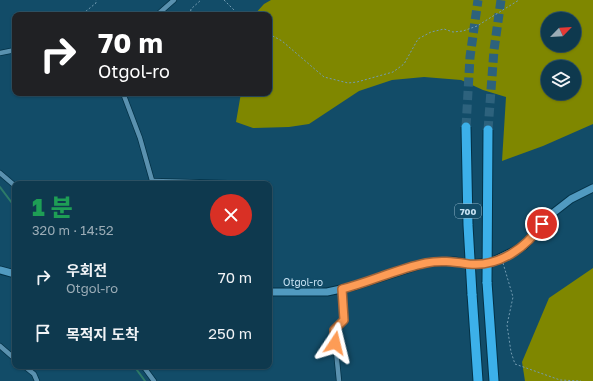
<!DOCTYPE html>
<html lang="ko">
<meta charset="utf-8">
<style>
:root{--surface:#0e394e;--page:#174055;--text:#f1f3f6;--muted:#9bacb6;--line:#2e5366}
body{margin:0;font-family:"Golos Text","Noto Sans KR",sans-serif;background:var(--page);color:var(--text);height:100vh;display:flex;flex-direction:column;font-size:15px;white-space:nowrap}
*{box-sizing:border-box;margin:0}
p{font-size:13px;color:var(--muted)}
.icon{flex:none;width:22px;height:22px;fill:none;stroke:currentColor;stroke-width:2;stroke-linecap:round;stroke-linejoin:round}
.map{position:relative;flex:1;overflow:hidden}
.side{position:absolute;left:12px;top:181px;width:260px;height:188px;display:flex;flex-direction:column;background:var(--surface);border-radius:8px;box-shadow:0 1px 3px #0004,0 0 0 1px var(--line)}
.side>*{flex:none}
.hud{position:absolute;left:12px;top:12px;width:260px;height:84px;border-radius:8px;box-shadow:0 1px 3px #0004,0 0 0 1px var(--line);background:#202124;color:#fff;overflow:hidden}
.needle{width:26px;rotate:65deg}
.buttons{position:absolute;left:541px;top:12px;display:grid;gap:8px}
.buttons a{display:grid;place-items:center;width:40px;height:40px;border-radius:50%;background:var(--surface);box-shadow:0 1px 3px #0004,0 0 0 1px var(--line);font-size:20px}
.pin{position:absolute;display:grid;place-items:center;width:34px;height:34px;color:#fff;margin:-17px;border:2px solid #fff;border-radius:50%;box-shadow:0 1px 4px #0007}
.me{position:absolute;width:44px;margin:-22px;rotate:10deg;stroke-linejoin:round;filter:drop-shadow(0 0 3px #0008)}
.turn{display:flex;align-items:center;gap:14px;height:84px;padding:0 20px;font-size:18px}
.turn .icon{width:52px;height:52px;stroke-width:2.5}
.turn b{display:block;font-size:28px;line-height:34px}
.round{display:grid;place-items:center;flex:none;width:42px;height:42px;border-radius:21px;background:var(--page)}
.head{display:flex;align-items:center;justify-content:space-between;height:68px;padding:0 20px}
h1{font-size:24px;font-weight:800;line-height:30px;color:#1e9e55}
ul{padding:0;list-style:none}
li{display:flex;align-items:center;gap:12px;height:56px;padding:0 20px}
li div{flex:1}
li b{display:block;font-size:15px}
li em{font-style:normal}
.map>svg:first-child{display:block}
.forest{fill:#7f8700;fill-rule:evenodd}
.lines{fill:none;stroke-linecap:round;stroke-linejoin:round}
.stream{stroke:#2d7a68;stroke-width:2}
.highway-tunnel{stroke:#2d627d;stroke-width:9;stroke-dasharray:9 4.5;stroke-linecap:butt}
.street-casing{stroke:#033146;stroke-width:6}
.secondary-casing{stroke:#033146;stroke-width:9}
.highway-casing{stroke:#033146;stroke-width:11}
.path{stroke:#739cb2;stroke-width:1;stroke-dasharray:2 2;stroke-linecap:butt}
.street{stroke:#5a91af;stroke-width:4.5}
.secondary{stroke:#519ac0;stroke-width:7}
.highway{stroke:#3cb0e9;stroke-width:9}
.highway-bridge-casing{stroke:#033146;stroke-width:11;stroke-linecap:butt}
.highway-bridge{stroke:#3cb0e9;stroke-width:9}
.route-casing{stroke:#a46538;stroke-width:10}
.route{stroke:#fd9c56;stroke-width:7}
.labels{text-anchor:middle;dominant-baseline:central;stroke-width:4;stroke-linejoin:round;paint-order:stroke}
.shield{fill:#124c68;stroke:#90b4c9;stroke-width:1}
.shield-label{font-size:9px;font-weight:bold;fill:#c6e1f2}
.street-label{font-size:10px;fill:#c6e1f2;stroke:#124c68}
</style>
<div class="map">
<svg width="593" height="381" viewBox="0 0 593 381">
<rect width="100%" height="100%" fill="#124c68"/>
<!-- forest -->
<g class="forest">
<path d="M271,0H593V124L543,146L502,161L506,97L483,90L461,80L424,77L392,80L359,91L309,124L289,127L253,128L236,122L241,93H269V15H254L264,4ZM548,19H574V45H548ZM548,67H574V93H548Z"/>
<polygon points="593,268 593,381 525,381 522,362 549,298"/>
</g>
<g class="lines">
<!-- stream -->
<g class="stream">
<polyline points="0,187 15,207"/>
<polyline points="134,366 145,381"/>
</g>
<!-- highway-tunnel -->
<g class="highway-tunnel">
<polyline points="466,127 470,57 478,0"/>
<polyline points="488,130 494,50 501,0"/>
</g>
<defs>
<g id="street">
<polyline points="157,15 174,0"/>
<polyline points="0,53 15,50"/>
<polyline points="123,93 140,138 153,184"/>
<polyline points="0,173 14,185"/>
<polyline points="153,181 267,184"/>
<polyline points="0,346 15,359"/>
<polyline points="24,366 34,374 37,381"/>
<polyline points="143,366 154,381"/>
<polyline points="339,381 334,330 344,319 341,289"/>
</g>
<g id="secondary">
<polyline points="0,270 15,274"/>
<polyline points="269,292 327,292 355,286 426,263 455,261 469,264 491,262 524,246 553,213 571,199 593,188"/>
</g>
<g id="highway">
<polyline points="487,282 494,381"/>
<polyline points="472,294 478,381"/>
</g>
</defs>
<!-- street casing -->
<use href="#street" class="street-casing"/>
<!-- secondary casing -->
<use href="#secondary" class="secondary-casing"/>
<!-- highway casing -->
<use href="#highway" class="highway-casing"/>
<!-- path -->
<g class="path">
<polyline points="224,0 239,15"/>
<polyline points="85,15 85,12 96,3 96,0"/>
<polyline points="190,15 191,9 201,0"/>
<polyline points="269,34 282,41 324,77 348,83 357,82 393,72 404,64 418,39 431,32 444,29 453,32 463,31 477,26 519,0"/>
<polyline points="503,263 513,297 507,325 511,352 515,364 560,380 581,381"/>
</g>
<!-- street -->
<use href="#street" class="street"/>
<!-- secondary -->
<use href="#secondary" class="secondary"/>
<!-- highway -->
<use href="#highway" class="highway"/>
<defs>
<g id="highway-bridge">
<polyline points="466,127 468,225 472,294"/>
<polyline points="487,282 488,130"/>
</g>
</defs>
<!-- highway-bridge casing -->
<use href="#highway-bridge" class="highway-bridge-casing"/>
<!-- highway-bridge -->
<use href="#highway-bridge" class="highway-bridge"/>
</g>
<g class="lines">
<defs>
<path id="route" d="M335,343L334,330L344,320L342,289C370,282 397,269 426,263C441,260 454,262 469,264C499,267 526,248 542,224"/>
</defs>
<!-- route casing -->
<use href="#route" class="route-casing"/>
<!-- route -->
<use href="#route" class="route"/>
</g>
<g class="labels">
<!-- shield labels -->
<rect class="shield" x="455" y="204" width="26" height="14" rx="3"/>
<g class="shield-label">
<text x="468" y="211">700</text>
</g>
<!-- street labels -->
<g class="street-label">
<text x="303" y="282">Otgol-ro</text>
</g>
</g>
</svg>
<div class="buttons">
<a><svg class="needle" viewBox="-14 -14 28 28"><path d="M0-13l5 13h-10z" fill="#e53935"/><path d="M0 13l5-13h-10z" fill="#9bacb6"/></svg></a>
<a><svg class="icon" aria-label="layers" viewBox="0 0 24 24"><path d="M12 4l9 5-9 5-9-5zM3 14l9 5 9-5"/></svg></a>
</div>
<div class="pin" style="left:542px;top:224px;background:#d93025"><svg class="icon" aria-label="arrive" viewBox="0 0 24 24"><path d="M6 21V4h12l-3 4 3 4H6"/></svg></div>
<svg class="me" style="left:335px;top:343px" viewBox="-20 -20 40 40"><path d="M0-17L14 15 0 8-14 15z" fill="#fd9c56" stroke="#fff" stroke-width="4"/></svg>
<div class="hud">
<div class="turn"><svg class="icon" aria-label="right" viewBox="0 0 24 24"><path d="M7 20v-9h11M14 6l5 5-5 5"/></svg><div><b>70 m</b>Otgol-ro</div></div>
</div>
<section class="side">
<div class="head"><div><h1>1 분</h1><p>320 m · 14:52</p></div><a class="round" style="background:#d93025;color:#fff"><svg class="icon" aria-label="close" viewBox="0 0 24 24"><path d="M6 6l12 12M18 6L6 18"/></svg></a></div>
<ul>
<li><svg class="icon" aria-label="right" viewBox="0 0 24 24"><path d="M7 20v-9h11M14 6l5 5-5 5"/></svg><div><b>우회전</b><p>Otgol-ro</p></div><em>70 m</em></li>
<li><svg class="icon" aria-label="arrive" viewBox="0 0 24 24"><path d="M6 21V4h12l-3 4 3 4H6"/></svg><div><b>목적지 도착</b></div><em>250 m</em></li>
</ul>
</section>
</div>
